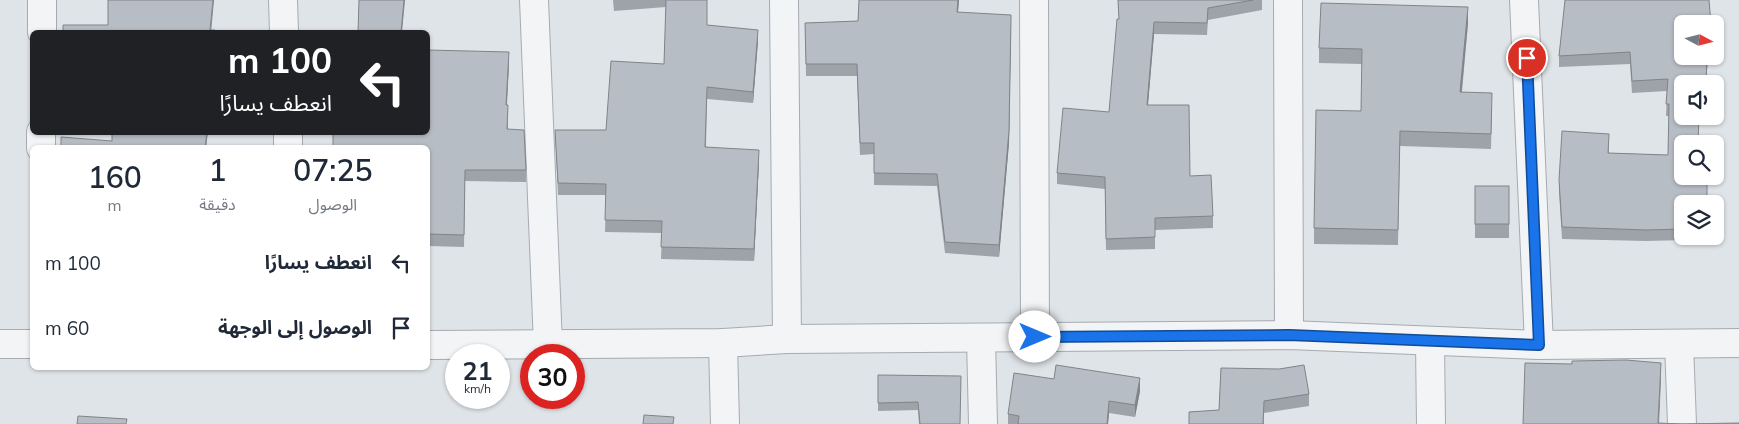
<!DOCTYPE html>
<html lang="ar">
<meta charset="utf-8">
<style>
:root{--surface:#fff;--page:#f6f6f7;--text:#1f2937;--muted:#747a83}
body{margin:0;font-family:Mulish,"Noto Sans Arabic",sans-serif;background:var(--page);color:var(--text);direction:rtl;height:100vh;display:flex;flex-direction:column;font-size:19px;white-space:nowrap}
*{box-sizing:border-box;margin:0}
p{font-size:16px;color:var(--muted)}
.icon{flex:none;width:28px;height:28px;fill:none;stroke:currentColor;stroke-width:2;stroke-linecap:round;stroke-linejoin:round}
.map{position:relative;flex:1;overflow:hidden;direction:ltr}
.sheet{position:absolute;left:30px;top:145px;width:400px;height:225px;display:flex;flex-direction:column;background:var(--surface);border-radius:8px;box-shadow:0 1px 4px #0004;direction:rtl}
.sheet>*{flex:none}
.top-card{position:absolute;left:30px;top:30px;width:400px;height:105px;border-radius:8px;box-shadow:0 1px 4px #0004;direction:rtl;background:#202124;color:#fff;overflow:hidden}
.needle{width:32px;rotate:97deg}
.tools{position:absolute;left:1674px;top:15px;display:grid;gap:10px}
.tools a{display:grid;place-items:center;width:50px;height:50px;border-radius:8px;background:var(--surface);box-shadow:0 1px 4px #0004;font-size:25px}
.speed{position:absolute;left:445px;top:344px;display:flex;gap:10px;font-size:25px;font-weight:700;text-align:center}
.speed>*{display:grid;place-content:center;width:65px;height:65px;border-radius:50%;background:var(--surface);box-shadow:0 1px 4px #0004;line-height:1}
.speed small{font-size:12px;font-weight:400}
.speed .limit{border:8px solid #d22;background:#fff;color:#111}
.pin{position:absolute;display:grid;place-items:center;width:42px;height:42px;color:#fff;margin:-21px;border:2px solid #fff;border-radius:50%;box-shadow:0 1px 5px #0007}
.me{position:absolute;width:55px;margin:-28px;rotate:90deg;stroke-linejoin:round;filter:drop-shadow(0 0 4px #0008)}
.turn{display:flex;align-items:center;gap:18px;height:105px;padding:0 15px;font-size:22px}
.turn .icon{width:65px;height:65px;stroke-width:2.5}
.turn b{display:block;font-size:35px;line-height:42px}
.eta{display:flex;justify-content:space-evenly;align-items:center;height:85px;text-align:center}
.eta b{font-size:30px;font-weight:600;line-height:35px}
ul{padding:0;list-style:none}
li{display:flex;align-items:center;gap:15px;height:65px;padding:0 15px}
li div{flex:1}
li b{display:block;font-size:19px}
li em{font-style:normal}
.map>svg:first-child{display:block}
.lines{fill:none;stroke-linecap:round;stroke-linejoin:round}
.minor-casing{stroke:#a5abb2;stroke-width:30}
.minor{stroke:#f2f4f6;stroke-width:28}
.wall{fill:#9da3a9}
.shaded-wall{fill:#808489}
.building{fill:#b7bdc4;stroke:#808489}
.route-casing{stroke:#114b97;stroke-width:12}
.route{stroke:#1a73e8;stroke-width:9}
</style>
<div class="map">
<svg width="1739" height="424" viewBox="0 0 1739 424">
<rect width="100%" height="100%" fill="#dfe4e8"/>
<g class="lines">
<defs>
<g id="minor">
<polyline points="283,0 284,32"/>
<polyline points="534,0 548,345"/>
<polyline points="784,0 787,339"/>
<polyline points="1034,0 1035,337"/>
<polyline points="1288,0 1289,335"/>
<polyline points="1524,0 1539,345"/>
<polyline points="42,32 42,0"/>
<polyline points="288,132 288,148"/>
<polyline points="41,148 41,132"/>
<polyline points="981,338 983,424"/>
<polyline points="1430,342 1431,424"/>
<polyline points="723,343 725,424"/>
<polyline points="0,344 32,344"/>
<polyline points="1679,344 1682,424"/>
<polyline points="428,345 723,343 787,339 1289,335 1539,345 1739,343"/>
</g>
</defs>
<!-- minor casing -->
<use href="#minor" class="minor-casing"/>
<!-- minor -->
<use href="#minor" class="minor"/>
</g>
<!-- wall -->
<g class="wall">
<polygon points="613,0 707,0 707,25 758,41 753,103 707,99 706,147 759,162 754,261 661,259 662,233 605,232 606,195 558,195 555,130 606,130 664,64 666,7 614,11"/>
<polygon points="859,0 959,0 958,12 1011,30 1009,143 999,257 945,253 937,186 874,185 874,154 860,155 857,76 806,76 805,23 858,21"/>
<polygon points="1118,0 1262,0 1262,10 1208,20 1207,35 1154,34 1148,105 1213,216 1213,228 1155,230 1155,249 1106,250 1105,189 1057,184 1057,173 1109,112 1119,19"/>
<polygon points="1565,0 1682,56 1708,56 1706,84 1682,84 1682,116 1704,116 1704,119 1699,119 1682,144 1707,176 1707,204 1682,204 1682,236 1686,236 1686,240 1646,241 1562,239 1559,192 1559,180 1609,146 1609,153 1668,155 1669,116 1666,116 1667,91 1632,93 1630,64 1559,67 1559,56"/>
<polygon points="1468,23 1462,92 1492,108 1491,149 1400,146 1398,245 1314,244 1314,228 1361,111 1362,64 1319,63 1319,48"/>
<polygon points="509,64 507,105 508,116 508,129 526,170 526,182 465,181 464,247 428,246 428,132"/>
<rect x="1475" y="186" width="34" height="52"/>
<polygon points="1221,368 1309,394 1309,406 1264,413 1264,424 1189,424 1189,412 1219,410"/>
<polygon points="878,375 960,424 919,424 918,410 878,411"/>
<polygon points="1054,379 1140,391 1135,417 1109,413 1108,424 1008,424 1008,414"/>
</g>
<!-- shaded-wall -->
<g class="shaded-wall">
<polygon points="213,0 214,0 211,32 210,32"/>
<polygon points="404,0 405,0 402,32 401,32"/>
<polygon points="958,0 959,0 957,23 957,12"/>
<polygon points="1468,7 1468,23 1460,107 1460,92"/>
<polygon points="1011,18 1009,143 999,257 999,245"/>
<polygon points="1154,22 1154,34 1147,116 1147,105"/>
<polygon points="758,30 758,41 753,103 753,92"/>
<polygon points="509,52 509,64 506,116 506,105"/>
<polygon points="1707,56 1708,56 1706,84"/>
<polygon points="207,132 208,132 206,148 205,148"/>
<polygon points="759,150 759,162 754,261 754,249"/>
<polygon points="1661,363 1661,378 1659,424 1658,424"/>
<polygon points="1140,378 1140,391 1135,417 1135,405"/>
<polygon points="1109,401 1109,413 1108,424 1107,424"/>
</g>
<!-- building -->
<g class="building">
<polygon points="108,0 213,0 210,30 215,30 215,32 63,32 63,25 108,25"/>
<polygon points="359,0 404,0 401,32 358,32"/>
<polygon points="666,0 707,0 707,25 758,30 753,92 707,87 705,147 759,150 754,249 661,247 662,221 605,220 606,184 558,183 555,130 606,130 611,61 664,64"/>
<polygon points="859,0 958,0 957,12 1011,15 1011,18 1009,131 999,245 945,242 937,174 874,173 874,143 860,143 857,64 806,64 805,23 858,21"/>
<polygon points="1118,0 1253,0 1208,8 1207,23 1154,22 1147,105 1189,105 1190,176 1211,175 1213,216 1155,218 1155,237 1106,239 1105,177 1057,173 1063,108 1109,112 1117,19 1119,19"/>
<polygon points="1565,0 1709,0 1711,24 1682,24 1682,56 1707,56 1706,84 1682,84 1682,116 1699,116 1698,144 1682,144 1682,176 1707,176 1707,201 1686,200 1686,204 1682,204 1682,229 1646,230 1562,227 1559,180 1562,131 1609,134 1608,153 1668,155 1669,104 1666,104 1668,79 1632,81 1630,52 1559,56"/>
<polygon points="1321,3 1468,7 1460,92 1492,93 1491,134 1400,131 1398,230 1314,228 1316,110 1361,111 1362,49 1319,48"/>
<polygon points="428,50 509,52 506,105 508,105 507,129 524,130 526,170 465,170 464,235 428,234 428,148 333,148 333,132 428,132"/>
<polygon points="112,132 207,132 205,148 61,148 61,137 112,141"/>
<rect x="1475" y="186" width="34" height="38"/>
<polygon points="1626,360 1661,363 1658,423 1682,424 1739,423 1739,424 1523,424 1525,363 1572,364 1572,361"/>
<polygon points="1056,365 1140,378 1135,405 1109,401 1107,424 1018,424 1019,416 1008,414 1014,373 1054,379"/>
<polygon points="1304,365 1309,394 1264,401 1263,424 1189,424 1189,412 1219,410 1221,368 1279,369"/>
<polygon points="878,375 961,376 960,424 920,424 918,402 878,403"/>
<polygon points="644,415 674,417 673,424 643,424"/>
<polygon points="78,416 127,419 126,424 77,424"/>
</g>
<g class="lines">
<defs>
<polyline id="route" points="1035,337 1289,335 1539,345 1527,58"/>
</defs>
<!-- route casing -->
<use href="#route" class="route-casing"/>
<!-- route -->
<use href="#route" class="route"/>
</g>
</svg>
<div class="tools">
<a><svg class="needle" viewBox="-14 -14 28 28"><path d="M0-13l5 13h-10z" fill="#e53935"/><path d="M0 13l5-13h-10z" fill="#747a83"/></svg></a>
<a><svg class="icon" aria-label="sound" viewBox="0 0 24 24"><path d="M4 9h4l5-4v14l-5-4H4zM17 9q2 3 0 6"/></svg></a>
<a><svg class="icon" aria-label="search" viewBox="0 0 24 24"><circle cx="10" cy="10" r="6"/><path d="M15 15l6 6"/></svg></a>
<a><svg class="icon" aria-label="layers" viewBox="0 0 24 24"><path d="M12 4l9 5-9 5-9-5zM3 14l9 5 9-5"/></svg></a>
</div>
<div class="speed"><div>21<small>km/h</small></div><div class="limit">30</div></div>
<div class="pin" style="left:1527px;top:58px;background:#d93025"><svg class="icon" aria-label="arrive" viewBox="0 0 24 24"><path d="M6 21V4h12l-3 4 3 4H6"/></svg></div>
<svg class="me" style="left:1035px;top:337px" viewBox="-20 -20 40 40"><circle r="19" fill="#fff"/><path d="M0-13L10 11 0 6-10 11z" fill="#1a73e8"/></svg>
<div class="top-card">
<div class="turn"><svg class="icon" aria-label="left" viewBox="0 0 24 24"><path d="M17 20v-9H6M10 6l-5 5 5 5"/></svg><div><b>100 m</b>انعطف يسارًا</div></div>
</div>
<section class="sheet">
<div class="eta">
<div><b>07:25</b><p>الوصول</p></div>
<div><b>1</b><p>دقيقة</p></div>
<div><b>160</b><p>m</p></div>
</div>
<ul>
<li><svg class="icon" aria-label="left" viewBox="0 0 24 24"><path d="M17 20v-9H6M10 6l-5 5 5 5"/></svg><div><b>انعطف يسارًا</b></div><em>100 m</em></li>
<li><svg class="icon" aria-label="arrive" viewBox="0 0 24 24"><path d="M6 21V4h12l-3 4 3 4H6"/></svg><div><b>الوصول إلى الوجهة</b></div><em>60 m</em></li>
</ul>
</section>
</div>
